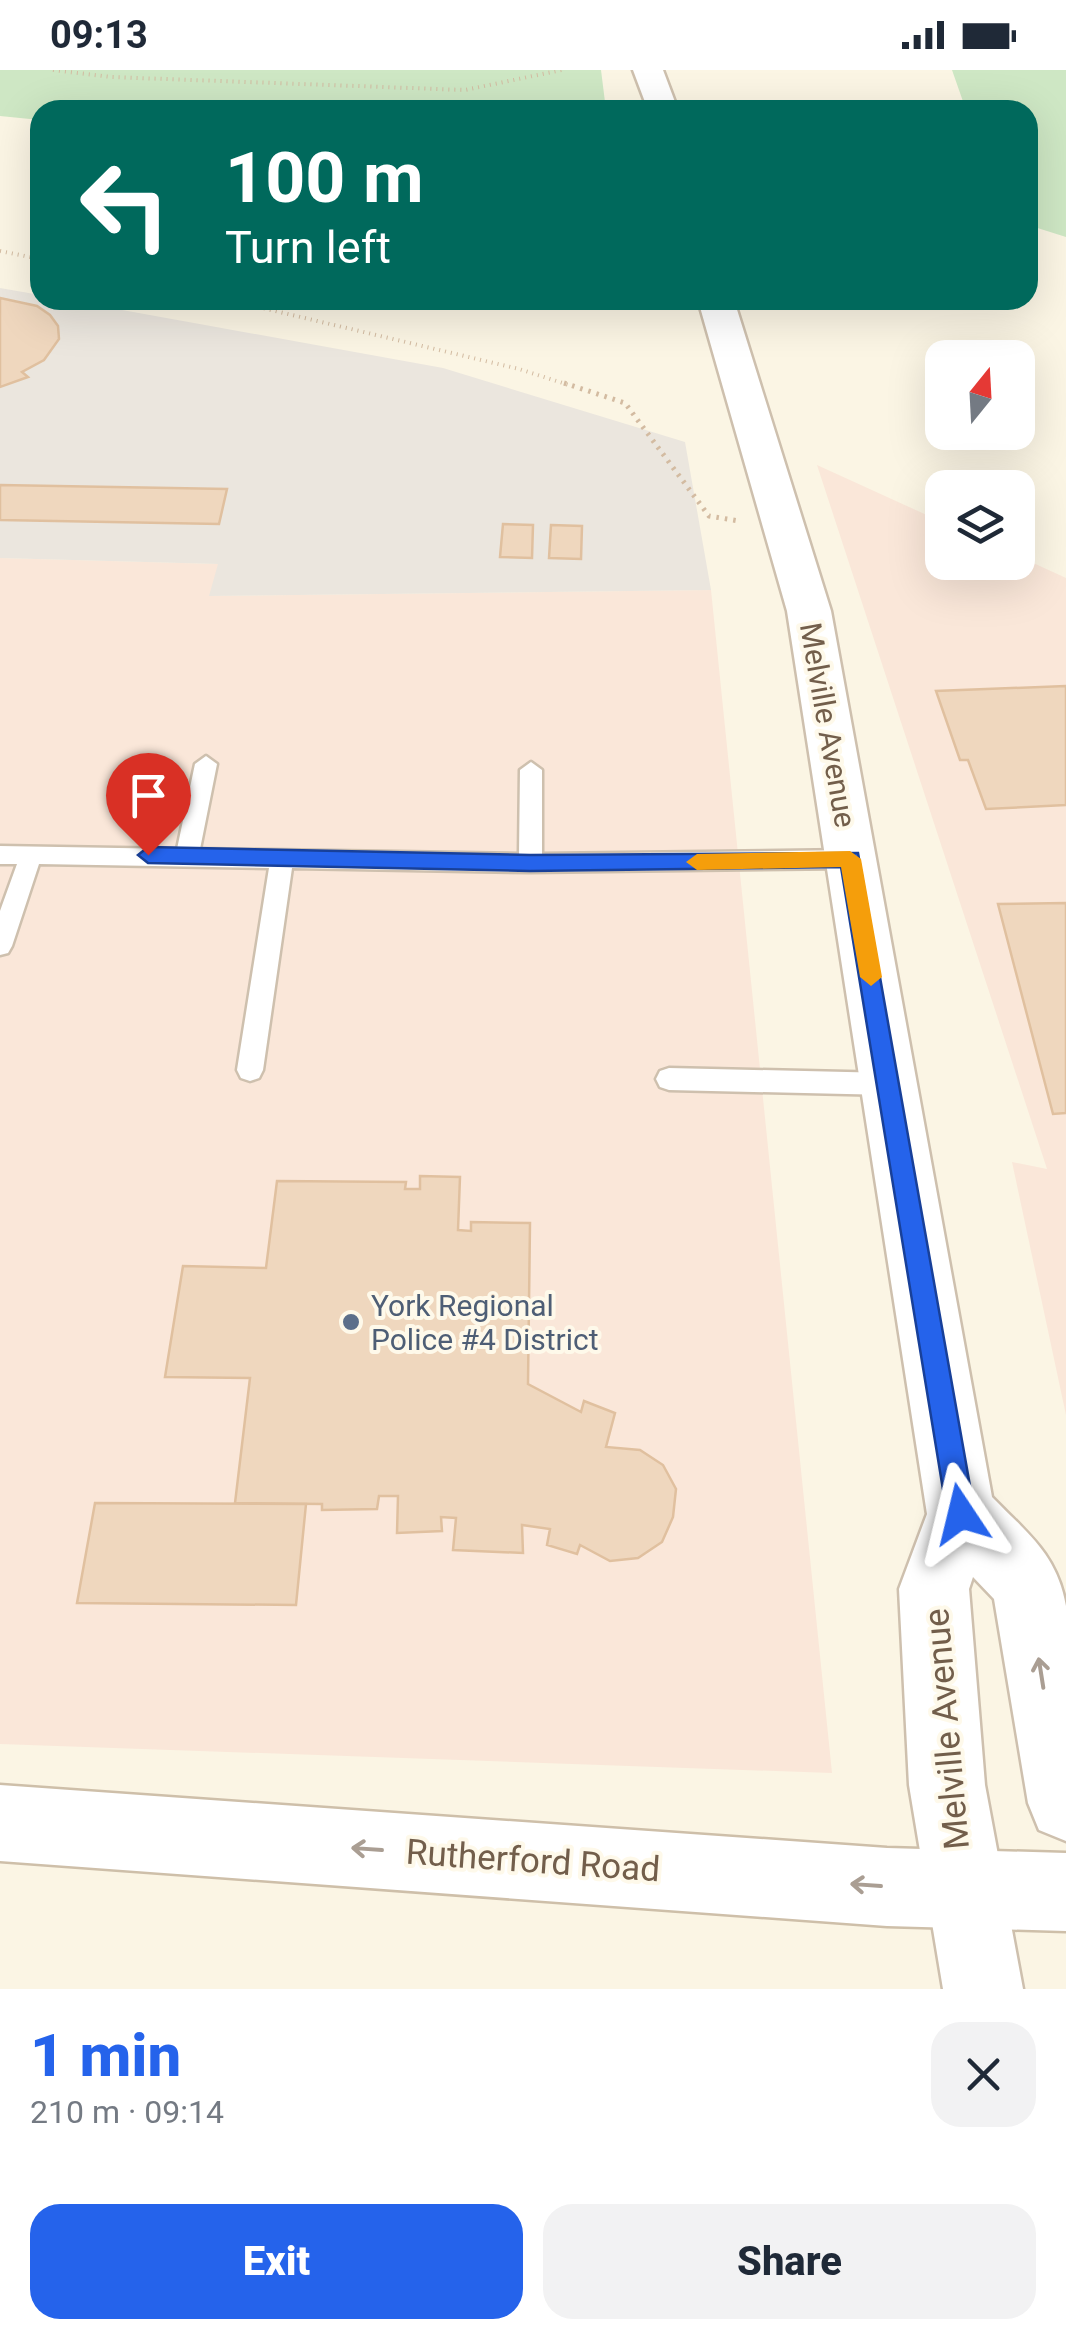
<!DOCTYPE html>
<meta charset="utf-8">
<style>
:root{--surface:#fff;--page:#f2f2f3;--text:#1f2937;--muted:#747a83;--accent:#2563eb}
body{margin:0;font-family:Roboto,sans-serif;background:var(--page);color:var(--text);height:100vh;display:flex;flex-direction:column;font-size:38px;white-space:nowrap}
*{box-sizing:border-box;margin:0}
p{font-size:32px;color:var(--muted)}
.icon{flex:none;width:55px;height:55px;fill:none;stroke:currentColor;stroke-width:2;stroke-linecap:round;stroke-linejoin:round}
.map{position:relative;height:1919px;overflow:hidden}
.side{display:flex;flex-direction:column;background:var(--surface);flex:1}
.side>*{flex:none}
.banner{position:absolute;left:30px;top:30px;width:1008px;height:210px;border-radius:30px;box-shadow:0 10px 40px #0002;background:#00695c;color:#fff;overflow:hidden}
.needle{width:65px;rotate:18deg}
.buttons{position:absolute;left:925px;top:270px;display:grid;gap:20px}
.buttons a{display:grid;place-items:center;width:110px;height:110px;border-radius:20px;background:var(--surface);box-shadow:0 10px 40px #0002;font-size:50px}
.pin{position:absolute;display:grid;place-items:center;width:85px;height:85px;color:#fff;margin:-102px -42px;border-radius:50% 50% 50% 0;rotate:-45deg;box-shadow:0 0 10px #0007}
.pin .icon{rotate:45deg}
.me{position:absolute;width:110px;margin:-55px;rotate:350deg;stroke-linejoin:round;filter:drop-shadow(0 0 8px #0008)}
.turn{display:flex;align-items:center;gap:35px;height:210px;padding:0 30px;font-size:45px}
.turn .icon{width:130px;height:130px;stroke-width:2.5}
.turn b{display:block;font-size:70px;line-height:85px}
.round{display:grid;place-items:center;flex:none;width:105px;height:105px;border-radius:30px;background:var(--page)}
.headline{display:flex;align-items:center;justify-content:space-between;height:170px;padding:0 30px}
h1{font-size:60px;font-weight:800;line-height:75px;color:var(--accent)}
.primary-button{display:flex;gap:20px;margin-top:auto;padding:20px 30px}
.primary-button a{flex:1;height:115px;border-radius:30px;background:var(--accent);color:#fff;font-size:40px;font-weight:800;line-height:115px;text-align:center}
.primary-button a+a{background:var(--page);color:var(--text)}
.status{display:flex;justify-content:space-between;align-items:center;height:70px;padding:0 50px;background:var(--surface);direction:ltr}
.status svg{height:28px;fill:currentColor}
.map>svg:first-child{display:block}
.commercial{fill:#fae7d9}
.industrial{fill:#ebe6de}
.green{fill:#cee7c4}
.building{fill:#efd7be;stroke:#e0c09f;stroke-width:2.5}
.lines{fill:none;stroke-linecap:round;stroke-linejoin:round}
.service-casing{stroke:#cec0ae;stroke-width:5}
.tertiary-casing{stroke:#cec0ae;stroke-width:5}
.secondary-casing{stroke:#cebfa9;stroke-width:5}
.path-far1{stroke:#d3bba1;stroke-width:4;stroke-dasharray:1 5;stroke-linecap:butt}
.path{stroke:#d3bba1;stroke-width:5;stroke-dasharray:2.5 6;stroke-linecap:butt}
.service{fill:#fff;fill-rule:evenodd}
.tertiary{fill:#fff;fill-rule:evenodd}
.secondary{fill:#fff;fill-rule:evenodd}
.oneway{stroke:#aa9e93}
.route{fill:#2563eb;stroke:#184099;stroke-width:2.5}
.slow{fill:#f59e0b}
.service-dot{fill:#5c6f8a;stroke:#fef9ea;stroke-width:4}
.labels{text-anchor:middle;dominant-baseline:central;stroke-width:8;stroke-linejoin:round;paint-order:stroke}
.street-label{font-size:30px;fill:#725e4b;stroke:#fef9ea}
.service-label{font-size:30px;fill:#4e5e75;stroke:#fef9ea;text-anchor:start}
.near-street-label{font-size:35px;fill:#725e4b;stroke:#fef9ea}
</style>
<div class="status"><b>09:13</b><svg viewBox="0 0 49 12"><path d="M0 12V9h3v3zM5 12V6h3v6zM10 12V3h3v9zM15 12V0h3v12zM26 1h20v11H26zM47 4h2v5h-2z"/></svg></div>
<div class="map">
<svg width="1066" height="1919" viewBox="0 0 1066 1919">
<rect width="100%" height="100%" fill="#fbf5e4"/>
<!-- commercial -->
<g class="commercial">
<polygon points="817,395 942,452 942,492 1018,492 1018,486 1066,508 1066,1345 1012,1092 1047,1099"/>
<polygon points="0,488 219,494 210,526 711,520 832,1703 0,1674"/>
</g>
<!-- industrial -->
<polygon class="industrial" points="0,218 40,225 40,230 67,230 443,298 685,372 711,520 209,526 218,494 0,488"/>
<!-- green -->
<g class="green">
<polygon points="0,0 601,0 606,40 40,40 40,50 0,46"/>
<polygon points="952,0 1066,0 1066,167 1028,155 1028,40 966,40"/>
</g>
<!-- building -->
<g class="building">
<polygon points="0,228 37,236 50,245 58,256 59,269 44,290 22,302 28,307 0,317"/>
<polygon points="0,415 227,419 219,454 0,450"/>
<polygon points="503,454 533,455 532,488 500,487"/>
<polygon points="551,455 582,456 581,489 549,488"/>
<polygon points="1066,616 1066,735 986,739 968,690 960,690 936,621"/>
<polygon points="1066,833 1066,1043 1053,1044 998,834"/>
<polygon points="420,1106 460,1107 458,1160 471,1161 471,1152 530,1153 528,1314 581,1342 584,1331 615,1343 606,1377 640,1380 663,1395 676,1419 673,1447 662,1472 638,1488 610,1491 580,1475 577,1484 547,1475 550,1459 522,1455 523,1483 453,1480 456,1448 441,1447 442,1461 397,1463 398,1426 379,1426 377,1439 322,1440 322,1434 235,1433 250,1308 165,1307 183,1196 266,1198 277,1111 406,1112 405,1119 420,1119"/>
<polygon points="95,1433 306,1434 296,1535 77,1533"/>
</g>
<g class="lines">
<defs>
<g id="service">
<polygon points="206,686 217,694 200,779 519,784 520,700 531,692 542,700 542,784 851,780 862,789 851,798 530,802 292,798 263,1000 259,1008 250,1011 241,1008 237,1000 269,798 39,794 12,876 8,883 0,885 0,841 17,794 0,794 0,776 177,779 195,694"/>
<polygon points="669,998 889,1003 898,1006 902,1014 898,1022 889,1025 669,1020 660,1017 656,1009 660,1001"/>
</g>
<g id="tertiary">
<polygon points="633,0 663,0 678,40 648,40"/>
<path d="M698,230H734L831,541L992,1427C1027,1463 1057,1484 1066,1536V1771L1039,1760L1028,1733L994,1529L973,1507L969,1519L985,1715L1023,1919H943L909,1715L899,1519L927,1444L787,541Z"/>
</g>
<polygon id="secondary" points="0,1715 887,1778 1066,1783 1066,1861 887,1856 0,1791"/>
</defs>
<!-- service casing -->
<use href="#service" class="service-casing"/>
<!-- tertiary casing -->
<use href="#tertiary" class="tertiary-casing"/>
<!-- secondary casing -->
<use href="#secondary" class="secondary-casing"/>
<!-- path-far1 -->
<g class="path-far1">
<polyline points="53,0 111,7 465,20 562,0"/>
<polyline points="0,181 40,189"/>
<polyline points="229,230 519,299 572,316"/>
</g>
<!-- path -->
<polyline class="path" points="564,313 625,333 709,446 739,451"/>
<!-- service -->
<use href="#service" class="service"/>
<!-- tertiary -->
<use href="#tertiary" class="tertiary"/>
<!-- secondary -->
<use href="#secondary" class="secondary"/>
</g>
<!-- one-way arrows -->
<defs><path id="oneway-shaft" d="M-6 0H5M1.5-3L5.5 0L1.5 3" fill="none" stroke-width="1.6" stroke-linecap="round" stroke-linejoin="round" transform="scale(2.5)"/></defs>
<g class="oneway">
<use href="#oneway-shaft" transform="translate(1041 1603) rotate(-99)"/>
<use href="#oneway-shaft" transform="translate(367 1779) rotate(-176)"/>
<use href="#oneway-shaft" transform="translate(866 1815) rotate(-176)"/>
</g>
<!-- route -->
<polygon class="route" points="148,777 530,785 858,783 975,1444 971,1454 961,1458 951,1454 947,1444 841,797 530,801 148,793 138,785"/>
<!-- slow -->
<polygon class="slow" points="850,781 861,789 882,907 871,916 860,907 841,797 697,800 686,792 697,784"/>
<!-- markers -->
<circle class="service-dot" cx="351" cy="1252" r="10"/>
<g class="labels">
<!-- street labels -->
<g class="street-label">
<text transform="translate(828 655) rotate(80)">Melville Avenue</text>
</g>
<!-- service labels -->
<g class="service-label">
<text x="371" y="1235">York Regional<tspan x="371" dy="34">Police #4 District</tspan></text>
</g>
<!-- near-street labels -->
<g class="near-street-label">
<text transform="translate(947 1659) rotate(-95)">Melville Avenue</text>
<text transform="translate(533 1791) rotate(4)">Rutherford Road</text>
</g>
</g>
</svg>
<div class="buttons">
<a><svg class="needle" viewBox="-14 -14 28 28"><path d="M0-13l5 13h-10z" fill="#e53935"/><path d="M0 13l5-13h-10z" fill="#747a83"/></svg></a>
<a><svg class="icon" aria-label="layers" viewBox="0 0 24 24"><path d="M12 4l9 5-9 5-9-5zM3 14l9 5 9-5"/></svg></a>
</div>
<div class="pin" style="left:148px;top:785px;background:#d93025"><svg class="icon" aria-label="arrive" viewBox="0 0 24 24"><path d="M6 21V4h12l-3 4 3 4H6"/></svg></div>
<svg class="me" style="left:961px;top:1444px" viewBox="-20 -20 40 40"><path d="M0-17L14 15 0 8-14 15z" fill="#2563eb" stroke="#fff" stroke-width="4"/></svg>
<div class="banner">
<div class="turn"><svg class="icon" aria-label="left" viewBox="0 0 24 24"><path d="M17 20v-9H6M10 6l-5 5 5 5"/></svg><div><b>100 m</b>Turn left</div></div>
</div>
</div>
<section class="side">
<div class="headline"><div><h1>1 min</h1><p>210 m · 09:14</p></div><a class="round"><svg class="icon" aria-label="close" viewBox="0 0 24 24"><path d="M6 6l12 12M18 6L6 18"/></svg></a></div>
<div class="primary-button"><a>Exit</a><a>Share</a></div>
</section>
